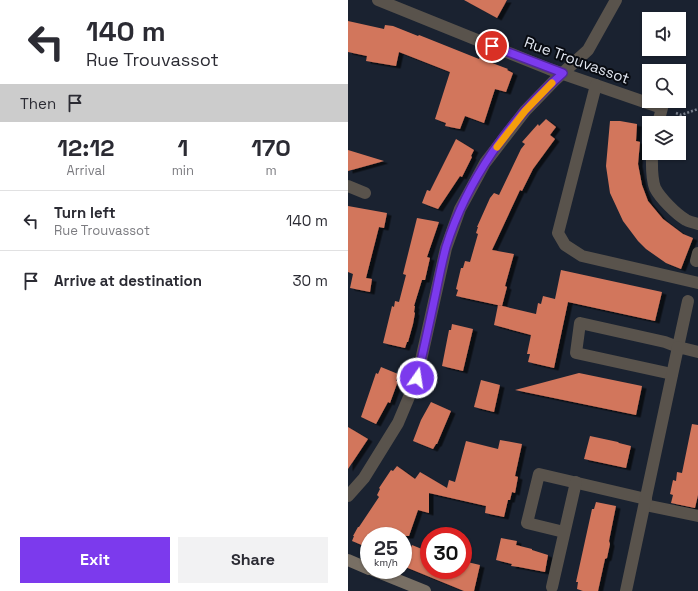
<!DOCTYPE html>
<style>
:root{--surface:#fff;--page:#f2f2f3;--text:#2b2b33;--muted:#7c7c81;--line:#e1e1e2;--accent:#7c3aed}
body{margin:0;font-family:"Space Grotesk",sans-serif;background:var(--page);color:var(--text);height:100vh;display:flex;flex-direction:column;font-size:15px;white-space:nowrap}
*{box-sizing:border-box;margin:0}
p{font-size:13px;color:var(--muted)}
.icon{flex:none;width:22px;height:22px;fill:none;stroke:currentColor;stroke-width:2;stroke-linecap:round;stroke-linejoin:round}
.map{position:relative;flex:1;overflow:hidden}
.details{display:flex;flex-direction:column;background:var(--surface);width:348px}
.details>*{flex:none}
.hud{background:#fff;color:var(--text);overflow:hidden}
.fabs{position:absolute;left:294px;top:12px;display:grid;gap:8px}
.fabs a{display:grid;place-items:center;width:44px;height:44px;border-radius:0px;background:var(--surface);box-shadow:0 1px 3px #0004;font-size:20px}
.speed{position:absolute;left:12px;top:527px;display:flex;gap:8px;font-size:20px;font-weight:700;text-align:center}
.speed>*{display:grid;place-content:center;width:52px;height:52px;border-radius:50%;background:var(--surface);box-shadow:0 1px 3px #0004;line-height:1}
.speed small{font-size:10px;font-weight:400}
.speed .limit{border:6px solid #d22;background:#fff;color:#111}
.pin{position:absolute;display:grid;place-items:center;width:34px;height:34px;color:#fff;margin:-17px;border:2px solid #fff;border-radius:50%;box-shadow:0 1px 4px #0007}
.me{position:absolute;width:44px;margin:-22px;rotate:13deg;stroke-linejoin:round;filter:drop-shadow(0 0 3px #0008)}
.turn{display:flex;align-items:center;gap:14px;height:84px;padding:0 20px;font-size:18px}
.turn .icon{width:52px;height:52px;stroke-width:2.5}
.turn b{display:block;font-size:28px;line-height:34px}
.then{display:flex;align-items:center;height:38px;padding:0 20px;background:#0003;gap:8px;font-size:15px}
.eta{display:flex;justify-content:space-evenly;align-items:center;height:68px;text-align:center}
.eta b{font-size:24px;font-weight:700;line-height:28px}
.cta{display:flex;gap:8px;margin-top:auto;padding:8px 20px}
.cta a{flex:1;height:46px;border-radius:0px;background:var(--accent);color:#fff;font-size:16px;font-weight:700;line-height:46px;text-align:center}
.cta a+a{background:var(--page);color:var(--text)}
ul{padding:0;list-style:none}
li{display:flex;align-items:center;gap:12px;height:60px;padding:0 20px;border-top:1px solid var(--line)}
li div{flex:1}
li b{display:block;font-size:15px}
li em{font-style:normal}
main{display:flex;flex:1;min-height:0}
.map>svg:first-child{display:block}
.building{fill:#d2765c;filter:url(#shadow)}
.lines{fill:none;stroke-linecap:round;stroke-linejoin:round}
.path{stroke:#787f8b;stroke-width:2.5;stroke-dasharray:2 2;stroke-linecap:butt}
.street{stroke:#59534c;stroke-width:12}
.secondary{stroke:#786f64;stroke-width:12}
.route-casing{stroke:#51269a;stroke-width:10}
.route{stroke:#7c3aed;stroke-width:7}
.slow{stroke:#f59e0b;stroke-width:7}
.labels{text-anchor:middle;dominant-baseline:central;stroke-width:4;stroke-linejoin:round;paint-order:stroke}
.street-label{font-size:15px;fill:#e2e7f1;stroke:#080b11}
</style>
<main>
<section class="details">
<div class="hud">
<div class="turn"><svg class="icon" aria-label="left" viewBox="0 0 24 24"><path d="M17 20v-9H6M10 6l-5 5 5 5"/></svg><div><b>140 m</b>Rue Trouvassot</div></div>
<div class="then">Then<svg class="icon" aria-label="arrive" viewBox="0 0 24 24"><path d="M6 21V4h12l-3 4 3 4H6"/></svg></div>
</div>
<div class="eta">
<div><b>12:12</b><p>Arrival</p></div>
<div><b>1</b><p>min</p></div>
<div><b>170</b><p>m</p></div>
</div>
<ul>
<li><svg class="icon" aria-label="left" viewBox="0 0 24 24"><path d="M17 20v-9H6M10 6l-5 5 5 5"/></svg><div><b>Turn left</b><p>Rue Trouvassot</p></div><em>140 m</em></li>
<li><svg class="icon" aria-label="arrive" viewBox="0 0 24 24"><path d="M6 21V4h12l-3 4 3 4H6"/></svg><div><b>Arrive at destination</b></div><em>30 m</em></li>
</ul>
<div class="cta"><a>Exit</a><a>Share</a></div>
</section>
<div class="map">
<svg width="350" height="591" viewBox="0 0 350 591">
<defs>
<filter id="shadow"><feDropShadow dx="4.5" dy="2.5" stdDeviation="0" flood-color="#0009"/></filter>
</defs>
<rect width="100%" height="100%" fill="#1a2230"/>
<!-- building -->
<g class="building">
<polygon points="116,0 159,0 149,18"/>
<polygon points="0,21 36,29 37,25 45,26 70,36 71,35 131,59 131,58 160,69 159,70 165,73 158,92 147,89 136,123 117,116 112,129 97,126 98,123 87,119 102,72 51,52 48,66 18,61 19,56 0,52"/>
<polygon points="198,119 208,127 202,135 207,139 185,169 174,191 172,190 144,250 166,254 157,286 159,287 154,306 108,296 110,290 108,289 113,268 115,268 117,261 122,262 130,234 128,233 130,227 129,227 142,198 146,193 151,195 173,149 177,144 174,142 190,124 191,126"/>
<polygon points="262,121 272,121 289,124 288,141 292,142 290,164 294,185 300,201 315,219 335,234 345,238 333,269 318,263 298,249 290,241 275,221 262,193 258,166"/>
<polygon points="108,139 126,150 123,156 124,157 114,177 112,176 90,209 74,203 79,190 82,191"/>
<polygon points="0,150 36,161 0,171"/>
<polygon points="0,206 39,213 36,228 31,227 18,278 24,279 22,292 2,288 5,274 0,272"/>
<polygon points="69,218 91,222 79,257 82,258 77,280 74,280 66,306 67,306 66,312 67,313 65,324 60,342 59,342 57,348 35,343 44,306 46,307 47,301 51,302 58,275 55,274"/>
<polygon points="213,270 314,292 307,321 220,302 206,368 180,362 182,354 179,354 183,335 146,325 150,305 188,314 190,303 193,304 195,296 207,299"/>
<polygon points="104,324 125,329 115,371 94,366 101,330 103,330"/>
<polygon points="33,367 50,374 48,381 50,381 42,403 40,402 28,424 13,417 28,373 30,374"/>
<polygon points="231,373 294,386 288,415 167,390"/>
<polygon points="133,380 152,385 146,412 126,407"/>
<polygon points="83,402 103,411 89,444 88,444 85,449 65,441 73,420"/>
<polygon points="344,424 350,425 350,495 347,508 323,503 325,495 322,494 325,480 328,481 329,472 334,473"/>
<polygon points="0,427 20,439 0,469"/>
<polygon points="242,436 270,442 271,443 283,446 278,468 236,459"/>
<polygon points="152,440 174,444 167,476 170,477 167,493 164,492 162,500 160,500 156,517 137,513 138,506 81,493 81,513 70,510 61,536 21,536 21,548 4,541 6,536 5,536 10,527 11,527 31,497 29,495 32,489 31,488 43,470 45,471 49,466 67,479 72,472 99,488 101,480 107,482 118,441 150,449"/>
<polygon points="248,502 268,506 261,541 262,544 259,558 257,559 250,591 235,591 229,589 230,582 228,582 244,509 246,509"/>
<polygon points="153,538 169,541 168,545 184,549 184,550 200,555 197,572 171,567 163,566 164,564 148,560"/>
<polygon points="64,545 81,552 81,570 115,570 115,561 132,565 126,591 116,591 55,566"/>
</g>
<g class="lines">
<!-- path -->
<polyline class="path" points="328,113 333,115 350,109"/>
<!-- street -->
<g class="street">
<polyline points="30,0 201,69 314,108 310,123"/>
<polyline points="248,85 210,233 217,245 234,256 350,283"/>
<path d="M304,153C304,165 303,177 307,188C312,198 328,214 338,220C342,222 346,223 350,224"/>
<polyline points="0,186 17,193"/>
<polyline points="348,261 350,253"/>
<polyline points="324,374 228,353 232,323 317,342 330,347 340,301"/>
<polyline points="0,496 16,478 50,423 69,378 98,248 112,209 137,163 177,111 207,80 240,50 268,0"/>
<polyline points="297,505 350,516"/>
<polyline points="216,532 179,523 191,474 298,499"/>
<polyline points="204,587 228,482"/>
<polyline points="278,591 330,347 350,352"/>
</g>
<!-- secondary -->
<g class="secondary">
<polyline points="0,560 21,569"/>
<polyline points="25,570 77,591"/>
</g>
</g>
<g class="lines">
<defs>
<path id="route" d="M69,378C76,349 82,320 88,292C91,277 94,262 98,247C119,180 162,119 215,73L144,46"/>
</defs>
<!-- route casing -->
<use href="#route" class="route-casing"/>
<!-- route -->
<use href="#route" class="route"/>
<!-- slow -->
<polyline class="slow" points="149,147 177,111 204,83"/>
</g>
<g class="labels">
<!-- street labels -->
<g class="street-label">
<text transform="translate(229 60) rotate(20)">Rue Trouvassot</text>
</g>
</g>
</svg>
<div class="fabs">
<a><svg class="icon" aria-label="sound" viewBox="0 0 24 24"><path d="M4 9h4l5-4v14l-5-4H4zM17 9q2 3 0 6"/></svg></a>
<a><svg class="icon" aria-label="search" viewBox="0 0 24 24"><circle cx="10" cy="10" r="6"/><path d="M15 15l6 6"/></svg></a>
<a><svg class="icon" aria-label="layers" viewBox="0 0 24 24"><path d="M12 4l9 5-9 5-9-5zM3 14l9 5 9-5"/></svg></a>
</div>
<div class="speed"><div>25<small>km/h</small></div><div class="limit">30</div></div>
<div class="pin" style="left:144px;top:46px;background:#d93025"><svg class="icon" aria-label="arrive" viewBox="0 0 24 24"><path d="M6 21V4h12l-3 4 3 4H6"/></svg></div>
<svg class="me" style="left:69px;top:378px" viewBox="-20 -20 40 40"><circle r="17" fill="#7c3aed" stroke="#fff" stroke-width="3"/><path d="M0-11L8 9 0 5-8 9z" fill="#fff"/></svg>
</div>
</main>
